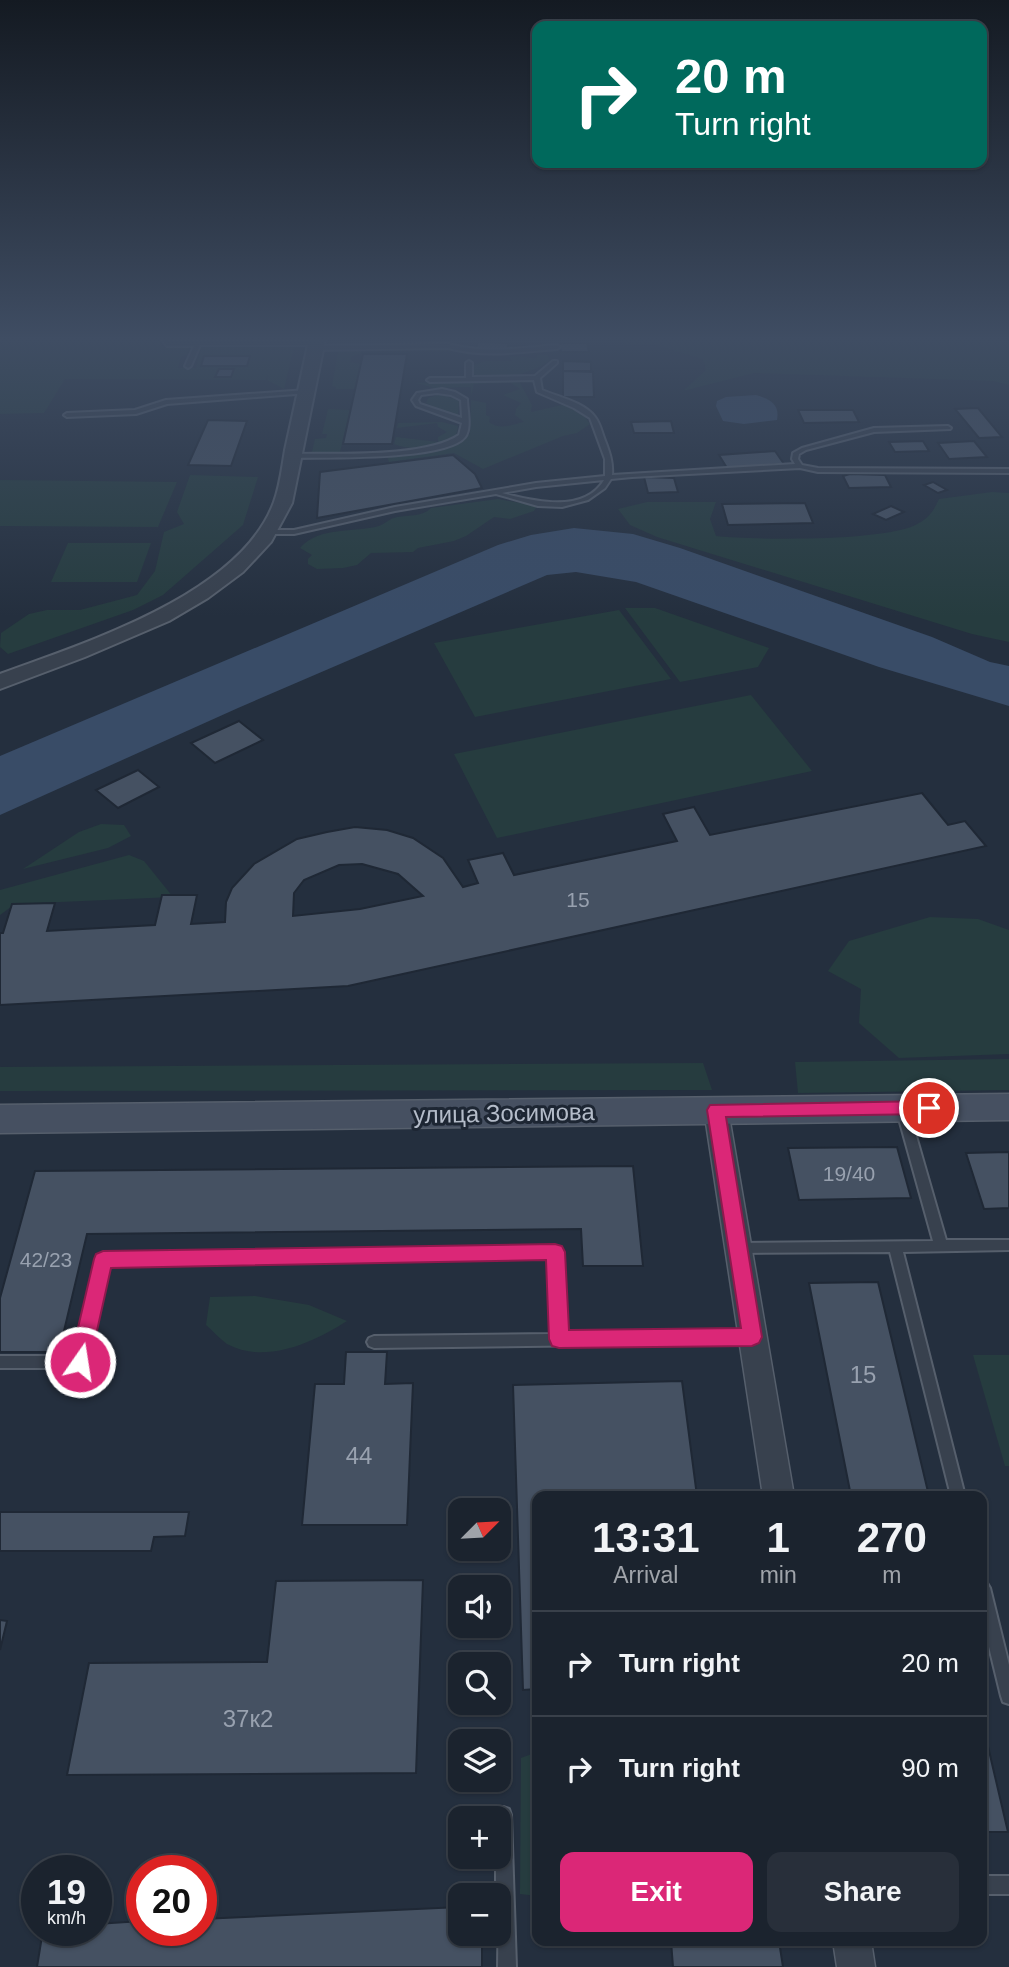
<!DOCTYPE html>
<meta charset="utf-8">
<style>
:root{--surface:#1b232e;--page:#282f3a;--text:#f1f3f6;--muted:#a0a4aa;--line:#39404a;--accent:#db2777}
body{margin:0;font-family:Helvetica,sans-serif;background:var(--page);color:var(--text);height:100vh;display:flex;flex-direction:column;font-size:26px;white-space:nowrap}
*{box-sizing:border-box;margin:0}
p{font-size:23px;color:var(--muted)}
.icon{flex:none;width:38px;height:38px;fill:none;stroke:currentColor;stroke-width:2;stroke-linecap:round;stroke-linejoin:round}
.map{position:relative;flex:1;overflow:hidden}
.sheet{position:absolute;left:532px;top:1491px;width:455px;height:455px;display:flex;flex-direction:column;background:var(--surface);border-radius:14px;box-shadow:0 2px 5px #0004,0 0 0 2px var(--line)}
.sheet>*{flex:none}
.banner{position:absolute;left:532px;top:21px;width:455px;height:147px;border-radius:14px;box-shadow:0 2px 5px #0004,0 0 0 2px var(--line);background:#00695c;color:#fff;overflow:hidden}
.needle{width:46px;rotate:66deg}
.buttons{position:absolute;left:448px;top:1498px;display:grid;gap:14px}
.buttons a{display:grid;place-items:center;width:63px;height:63px;border-radius:14px;background:var(--surface);box-shadow:0 2px 5px #0004,0 0 0 2px var(--line);font-size:35px}
.speed{position:absolute;left:21px;top:1855px;display:flex;gap:14px;font-size:35px;font-weight:700;text-align:center}
.speed>*{display:grid;place-content:center;width:91px;height:91px;border-radius:50%;background:var(--surface);box-shadow:0 2px 5px #0004,0 0 0 2px var(--line);line-height:1}
.speed small{font-size:18px;font-weight:400}
.speed .limit{border:10px solid #d22;background:#fff;color:#111}
.pin{position:absolute;display:grid;place-items:center;width:60px;height:60px;color:#fff;margin:-30px;border:4px solid #fff;border-radius:50%;box-shadow:0 2px 7px #0007}
.me{position:absolute;width:77px;margin:-38px;rotate:13deg;stroke-linejoin:round;filter:drop-shadow(0 0 5px #0008)}
.turn{display:flex;align-items:center;gap:24px;height:147px;padding:0 28px;font-size:32px}
.turn .icon{width:91px;height:91px;stroke-width:2.5}
.turn b{display:block;font-size:49px;line-height:60px}
.eta{display:flex;justify-content:space-evenly;align-items:center;height:119px;text-align:center}
.eta b{font-size:42px;font-weight:800;line-height:49px}
.button{display:flex;gap:14px;margin-top:auto;padding:14px 28px}
.button a{flex:1;height:80px;border-radius:14px;background:var(--accent);color:#fff;font-size:28px;font-weight:800;line-height:80px;text-align:center}
.button a+a{background:var(--page);color:var(--text)}
ul{padding:0;list-style:none}
li{display:flex;align-items:center;gap:21px;height:105px;padding:0 28px;border-top:2px solid var(--line)}
li div{flex:1}
li b{display:block;font-size:26px}
li em{font-style:normal}
.map>svg:first-child{display:block}
.green{fill:#263c3f;fill-rule:evenodd}
.water{fill:#394c67}
.building{fill:#455162;stroke:#1f2835;stroke-width:2;fill-rule:evenodd}
.lines{fill:none;stroke-linecap:round;stroke-linejoin:round}
.service-casing{stroke:#565f6c;stroke-width:4}
.minor-casing{stroke:#565f6c;stroke-width:3}
.tertiary-casing{stroke:#565f6c;stroke-width:4}
.secondary-casing{stroke:#565f6c;stroke-width:3}
.service{fill:#38414e;fill-rule:evenodd}
.minor{fill:#38414e;fill-rule:evenodd}
.tertiary{fill:#38414e;fill-rule:evenodd}
.secondary{fill:#465061;fill-rule:evenodd}
.route{fill:#db2777;stroke:#8e194d;stroke-width:2}
.labels{text-anchor:middle;dominant-baseline:central;stroke-width:6;stroke-linejoin:round;paint-order:stroke}
.number-label{font-size:21px;fill:#98a1af}
.street-label{font-size:24px;fill:#b4bcc9;stroke:#1d2633}
.near-number-label{font-size:24px;fill:#98a1af}
</style>
<div class="map">
<svg width="1009" height="1967" viewBox="0 0 1009 1967">
<rect width="100%" height="100%" fill="#242f3e"/>
<!-- green -->
<g class="green">
<path d="M0,340H159L163,347L190,346L187,355L181,357L178,368H196L202,346L294,347L284,389L267,380L268,374L266,380L65,379L44,413L0,414ZM205,357L250,356V357L247,366H201Z"/>
<polygon points="622,340 1009,340 1009,385 993,381 754,373 683,391 706,370 703,359 656,345 628,344"/>
<polygon points="361,351 361,354 352,356 350,362 360,364 355,389 336,389 336,387 332,386 338,352"/>
<path d="M537,355H548L550,360C533,374 490,385 471,372L472,366L485,361H512L509,356L537,358Z"/>
<path d="M508,379L519,381L532,405L531,412L562,405L580,410L590,424L577,433L563,436L483,469L454,453L389,462L387,456C417,453 447,456 470,434L471,400L486,403V415L490,417L489,422C501,431 512,424 524,422L515,415L516,409L521,403L503,395L520,389L511,383L474,384L471,396V387L435,388L416,383Z"/>
<polygon points="441,394 459,401 458,416 455,417 426,403 428,398"/>
<polygon points="328,409 350,410 340,452 312,452 315,439 326,438 327,434 322,434"/>
<path d="M442,422L458,426L456,436C439,447 413,452 394,444L396,437L438,442V437L447,432L438,427L437,423L397,428L398,423Z"/>
<polygon points="190,475 258,477 243,525 163,595 133,610 8,654 0,647 1,633 29,614 47,610 80,610 137,595 155,571 164,532 184,524 177,512"/>
<polygon points="0,480 177,482 158,527 0,526"/>
<path d="M992,492L1009,493V642L972,634L657,537L630,525L618,509L647,502H716L710,519L716,536C754,540 890,542 919,523C930,517 934,510 939,499Z"/>
<path d="M498,499L537,506L534,511L510,519L494,517L466,536L454,541L418,548L413,552L371,553L357,565L343,568L317,569L308,564V559L312,555L300,548C319,526 354,533 379,526C385,524 389,519 394,518C407,514 421,518 431,508Z"/>
<polygon points="68,543 151,543 137,582 51,582"/>
<polygon points="625,608 655,608 769,648 758,667 680,682"/>
<polygon points="619,610 671,679 475,717 434,643"/>
<polygon points="751,695 812,771 497,838 454,754"/>
<polygon points="101,824 124,825 131,836 108,848 23,869 79,832"/>
<polygon points="129,855 144,861 173,897 15,904 0,915 0,890"/>
<polygon points="930,917 978,919 1009,930 1009,1054 899,1058 859,1023 861,989 828,971 849,941"/>
<polygon points="1009,1059 1009,1090 798,1093 795,1062"/>
<polygon points="703,1063 712,1090 0,1091 0,1067"/>
<path d="M255,1296L309,1305L347,1321C314,1342 266,1365 227,1344C220,1339 213,1331 206,1325L210,1297Z"/>
<polygon points="973,1355 1009,1355 1009,1466 1005,1466"/>
<polygon points="537,1752 537,1896 520,1894 521,1758"/>
</g>
<!-- water -->
<g class="water">
<path d="M756,395C770,399 780,404 777,420L744,424L723,421L716,406L717,401L726,397Z"/>
<polygon points="574,528 633,534 680,548 932,637 990,662 1009,666 1009,706 879,667 636,582 576,572 547,575 238,708 0,815 0,756 498,545 531,535"/>
</g>
<!-- building -->
<g class="building">
<polygon points="477,342 508,343 508,350 477,349"/>
<polygon points="560,343 587,343 589,352 561,352"/>
<polygon points="363,354 407,354 392,444 343,444"/>
<polygon points="204,356 250,356 247,366 201,366"/>
<polygon points="563,361 591,362 591,371 563,371"/>
<polygon points="219,369 234,369 231,377 215,377"/>
<polygon points="563,371 593,372 594,397 563,397"/>
<polygon points="978,408 1002,437 979,438 955,409"/>
<polygon points="798,410 853,410 859,422 804,423"/>
<polygon points="208,420 247,421 231,466 188,465"/>
<polygon points="671,421 674,433 634,433 631,422"/>
<polygon points="923,441 929,451 895,452 889,442"/>
<polygon points="974,441 987,457 949,459 938,443"/>
<polygon points="775,451 784,464 727,468 719,455"/>
<polygon points="453,455 475,474 482,488 317,518 320,472"/>
<polygon points="850,474 885,475 891,487 849,488 843,476"/>
<polygon points="644,477 674,478 678,492 648,493"/>
<polygon points="933,482 947,490 938,493 924,485"/>
<polygon points="805,503 813,523 728,525 722,504"/>
<polygon points="891,506 904,512 886,520 873,514"/>
<polygon points="239,721 263,740 215,763 191,743"/>
<polygon points="138,770 159,787 118,808 96,790"/>
<path d="M922,793L948,825L965,821L986,846L348,986L0,1005V933H3L12,904L55,903L47,931L155,925L162,895H197L191,924L225,922L226,902L232,888L254,864L297,839L327,832L355,827L387,830L413,838L443,858L463,887L478,883L468,860L503,853L514,875L677,841L663,814L694,807L710,835ZM362,864L398,874L423,896L360,909L293,916L294,893L304,880L339,865Z"/>
<polygon points="897,1147 911,1198 799,1200 788,1148"/>
<polygon points="1009,1152 1009,1208 984,1209 966,1153"/>
<polygon points="633,1166 643,1266 583,1266 581,1229 87,1234 59,1352 0,1352 0,1298 35,1171"/>
<polygon points="878,1282 910,1416 929,1496 851,1496 809,1283"/>
<polygon points="346,1352 387,1352 385,1384 413,1383 407,1525 302,1525 315,1384 344,1384"/>
<polygon points="682,1381 697,1496 537,1496 537,1689 523,1690 513,1385"/>
<polygon points="0,1512 189,1512 185,1536 154,1537 151,1551 0,1551"/>
<polygon points="423,1580 416,1773 67,1775 89,1663 267,1662 276,1581"/>
<polygon points="0,1620 7,1621 0,1650"/>
<polygon points="982,1720 993,1768 1008,1832 982,1832"/>
<polygon points="460,1907 460,1934 482,1934 482,1967 37,1967 43,1930 96,1930 96,1924 142,1921 142,1930 201,1930 201,1919"/>
<polygon points="671,1941 779,1941 783,1967 673,1967"/>
</g>
<g class="lines">
<defs>
<g id="service">
<polygon points="162,340 168,340 169,342 316,341 319,343 316,345 200,345 191,366 188,368 185,366 194,346 167,346"/>
<path d="M448,344C485,354 520,348 557,345L560,347L557,349C520,352 484,358 448,348L315,350L312,348L315,346Z"/>
<path d="M469,361L472,363V377L535,376L553,361H557V363L540,378L542,390C558,397 584,402 595,417C601,425 602,434 606,443C610,454 613,463 612,475L795,464L792,459L793,453L802,448L874,428L948,426L951,428L950,429L874,432L806,450L799,454L798,459L802,465L818,468L1009,469V473L818,472L800,468L632,477L611,479L605,488L588,500L562,507L538,506L496,494L395,511L294,534H265V530H294L395,507L536,483L605,476V459L590,418L574,408L537,392L534,380L430,382L427,380L430,378H466V363ZM604,480C584,514 533,501 502,493L536,487Z"/>
<path d="M442,389L455,392L467,399C467,409 472,428 465,437C446,461 325,457 293,458L290,456L293,454C336,453 425,458 459,435L462,423L416,406L412,400L417,393ZM437,393L451,395L461,400L462,418L420,404L418,400L421,395Z"/>
<polygon points="307,390 309,391 309,393 167,404 136,414 67,417 64,415 67,413 135,410 166,400"/>
<polygon points="902,1104 906,1105 908,1108 946,1240 1009,1240 1009,1250 903,1252 965,1496 951,1496 890,1252 738,1253 734,1252 732,1248 734,1244 738,1243 933,1241 896,1108 898,1105"/>
<polygon points="555,1247 559,1248 561,1252 565,1334 752,1331 757,1333 759,1337 757,1341 752,1343 374,1348 369,1346 367,1342 369,1338 374,1336 552,1334 549,1257 108,1265 85,1366 80,1368 0,1368 0,1356 75,1356 97,1260 99,1256 103,1255"/>
<polygon points="982,1581 987,1583 990,1588 1009,1665 1009,1704 1003,1702 1001,1696 982,1618"/>
<polygon points="503,1807 509,1809 511,1815 516,1967 498,1967 499,1895 496,1895 496,1857 499,1857 499,1818 495,1818 497,1809"/>
<rect x="982" y="1876" width="27" height="18"/>
</g>
<g id="minor">
<polygon points="716,1100 725,1103 728,1110 794,1496 763,1496 704,1110 707,1103"/>
<polygon points="833,1941 871,1941 875,1967 837,1967"/>
</g>
<path id="tertiary" d="M309,340H325L292,503L271,542L243,572L208,598L169,621L85,657L0,689V674C84,643 240,595 274,502C280,486 282,467 285,450C293,414 301,377 309,340Z"/>
<polygon id="secondary" points="1009,1094 1009,1120 0,1133 0,1105"/>
</defs>
<!-- service casing -->
<use href="#service" class="service-casing"/>
<!-- minor casing -->
<use href="#minor" class="minor-casing"/>
<!-- tertiary casing -->
<use href="#tertiary" class="tertiary-casing"/>
<!-- secondary casing -->
<use href="#secondary" class="secondary-casing"/>
<!-- service -->
<use href="#service" class="service"/>
<!-- minor -->
<use href="#minor" class="minor"/>
<!-- tertiary -->
<use href="#tertiary" class="tertiary"/>
<!-- secondary -->
<use href="#secondary" class="secondary"/>
</g>
<!-- sky -->
<linearGradient id="sky" x2="0" y2="1"><stop stop-color="#141a22"/><stop offset="0.55" stop-color="#3f4d63"/><stop offset="1" stop-color="#3f4d63" stop-opacity="0"/></linearGradient>
<rect width="1009" height="616" fill="url(#sky)"/>
<!-- route -->
<polygon class="route" points="929,1101 935,1103 938,1108 935,1112 929,1114 726,1117 762,1337 759,1343 752,1346 559,1348 552,1346 549,1339 546,1260 111,1268 90,1362 87,1368 80,1371 73,1368 70,1362 94,1259 96,1254 103,1251 555,1244 562,1246 565,1252 569,1330 741,1328 707,1110 710,1105"/>
<g class="labels">
<!-- number labels -->
<g class="number-label">
<text x="578" y="899">15</text>
<text x="849" y="1173">19/40</text>
<text x="46" y="1259">42/23</text>
</g>
<!-- street labels -->
<g class="street-label">
<text transform="translate(504 1113) rotate(-1)">улица Зосимова</text>
</g>
<!-- near-number labels -->
<g class="near-number-label">
<text x="863" y="1374">15</text>
<text x="359" y="1455">44</text>
<text x="248" y="1718">37к2</text>
</g>
</g>
</svg>
<div class="buttons">
<a><svg class="needle" viewBox="-14 -14 28 28"><path d="M0-13l5 13h-10z" fill="#e53935"/><path d="M0 13l5-13h-10z" fill="#a0a4aa"/></svg></a>
<a><svg class="icon" aria-label="sound" viewBox="0 0 24 24"><path d="M4 9h4l5-4v14l-5-4H4zM17 9q2 3 0 6"/></svg></a>
<a><svg class="icon" aria-label="search" viewBox="0 0 24 24"><circle cx="10" cy="10" r="6"/><path d="M15 15l6 6"/></svg></a>
<a><svg class="icon" aria-label="layers" viewBox="0 0 24 24"><path d="M12 4l9 5-9 5-9-5zM3 14l9 5 9-5"/></svg></a>
<a>+</a>
<a>−</a>
</div>
<div class="speed"><div>19<small>km/h</small></div><div class="limit">20</div></div>
<div class="pin" style="left:929px;top:1108px;background:#d93025"><svg class="icon" aria-label="arrive" viewBox="0 0 24 24"><path d="M6 21V4h12l-3 4 3 4H6"/></svg></div>
<svg class="me" style="left:80px;top:1362px" viewBox="-20 -20 40 40"><circle r="17" fill="#db2777" stroke="#fff" stroke-width="3"/><path d="M0-11L8 9 0 5-8 9z" fill="#fff"/></svg>
<div class="banner">
<div class="turn"><svg class="icon" aria-label="right" viewBox="0 0 24 24"><path d="M7 20v-9h11M14 6l5 5-5 5"/></svg><div><b>20 m</b>Turn right</div></div>
</div>
<section class="sheet">
<div class="eta">
<div><b>13:31</b><p>Arrival</p></div>
<div><b>1</b><p>min</p></div>
<div><b>270</b><p>m</p></div>
</div>
<ul>
<li><svg class="icon" aria-label="right" viewBox="0 0 24 24"><path d="M7 20v-9h11M14 6l5 5-5 5"/></svg><div><b>Turn right</b></div><em>20 m</em></li>
<li><svg class="icon" aria-label="right" viewBox="0 0 24 24"><path d="M7 20v-9h11M14 6l5 5-5 5"/></svg><div><b>Turn right</b></div><em>90 m</em></li>
</ul>
<div class="button"><a>Exit</a><a>Share</a></div>
</section>
</div>
